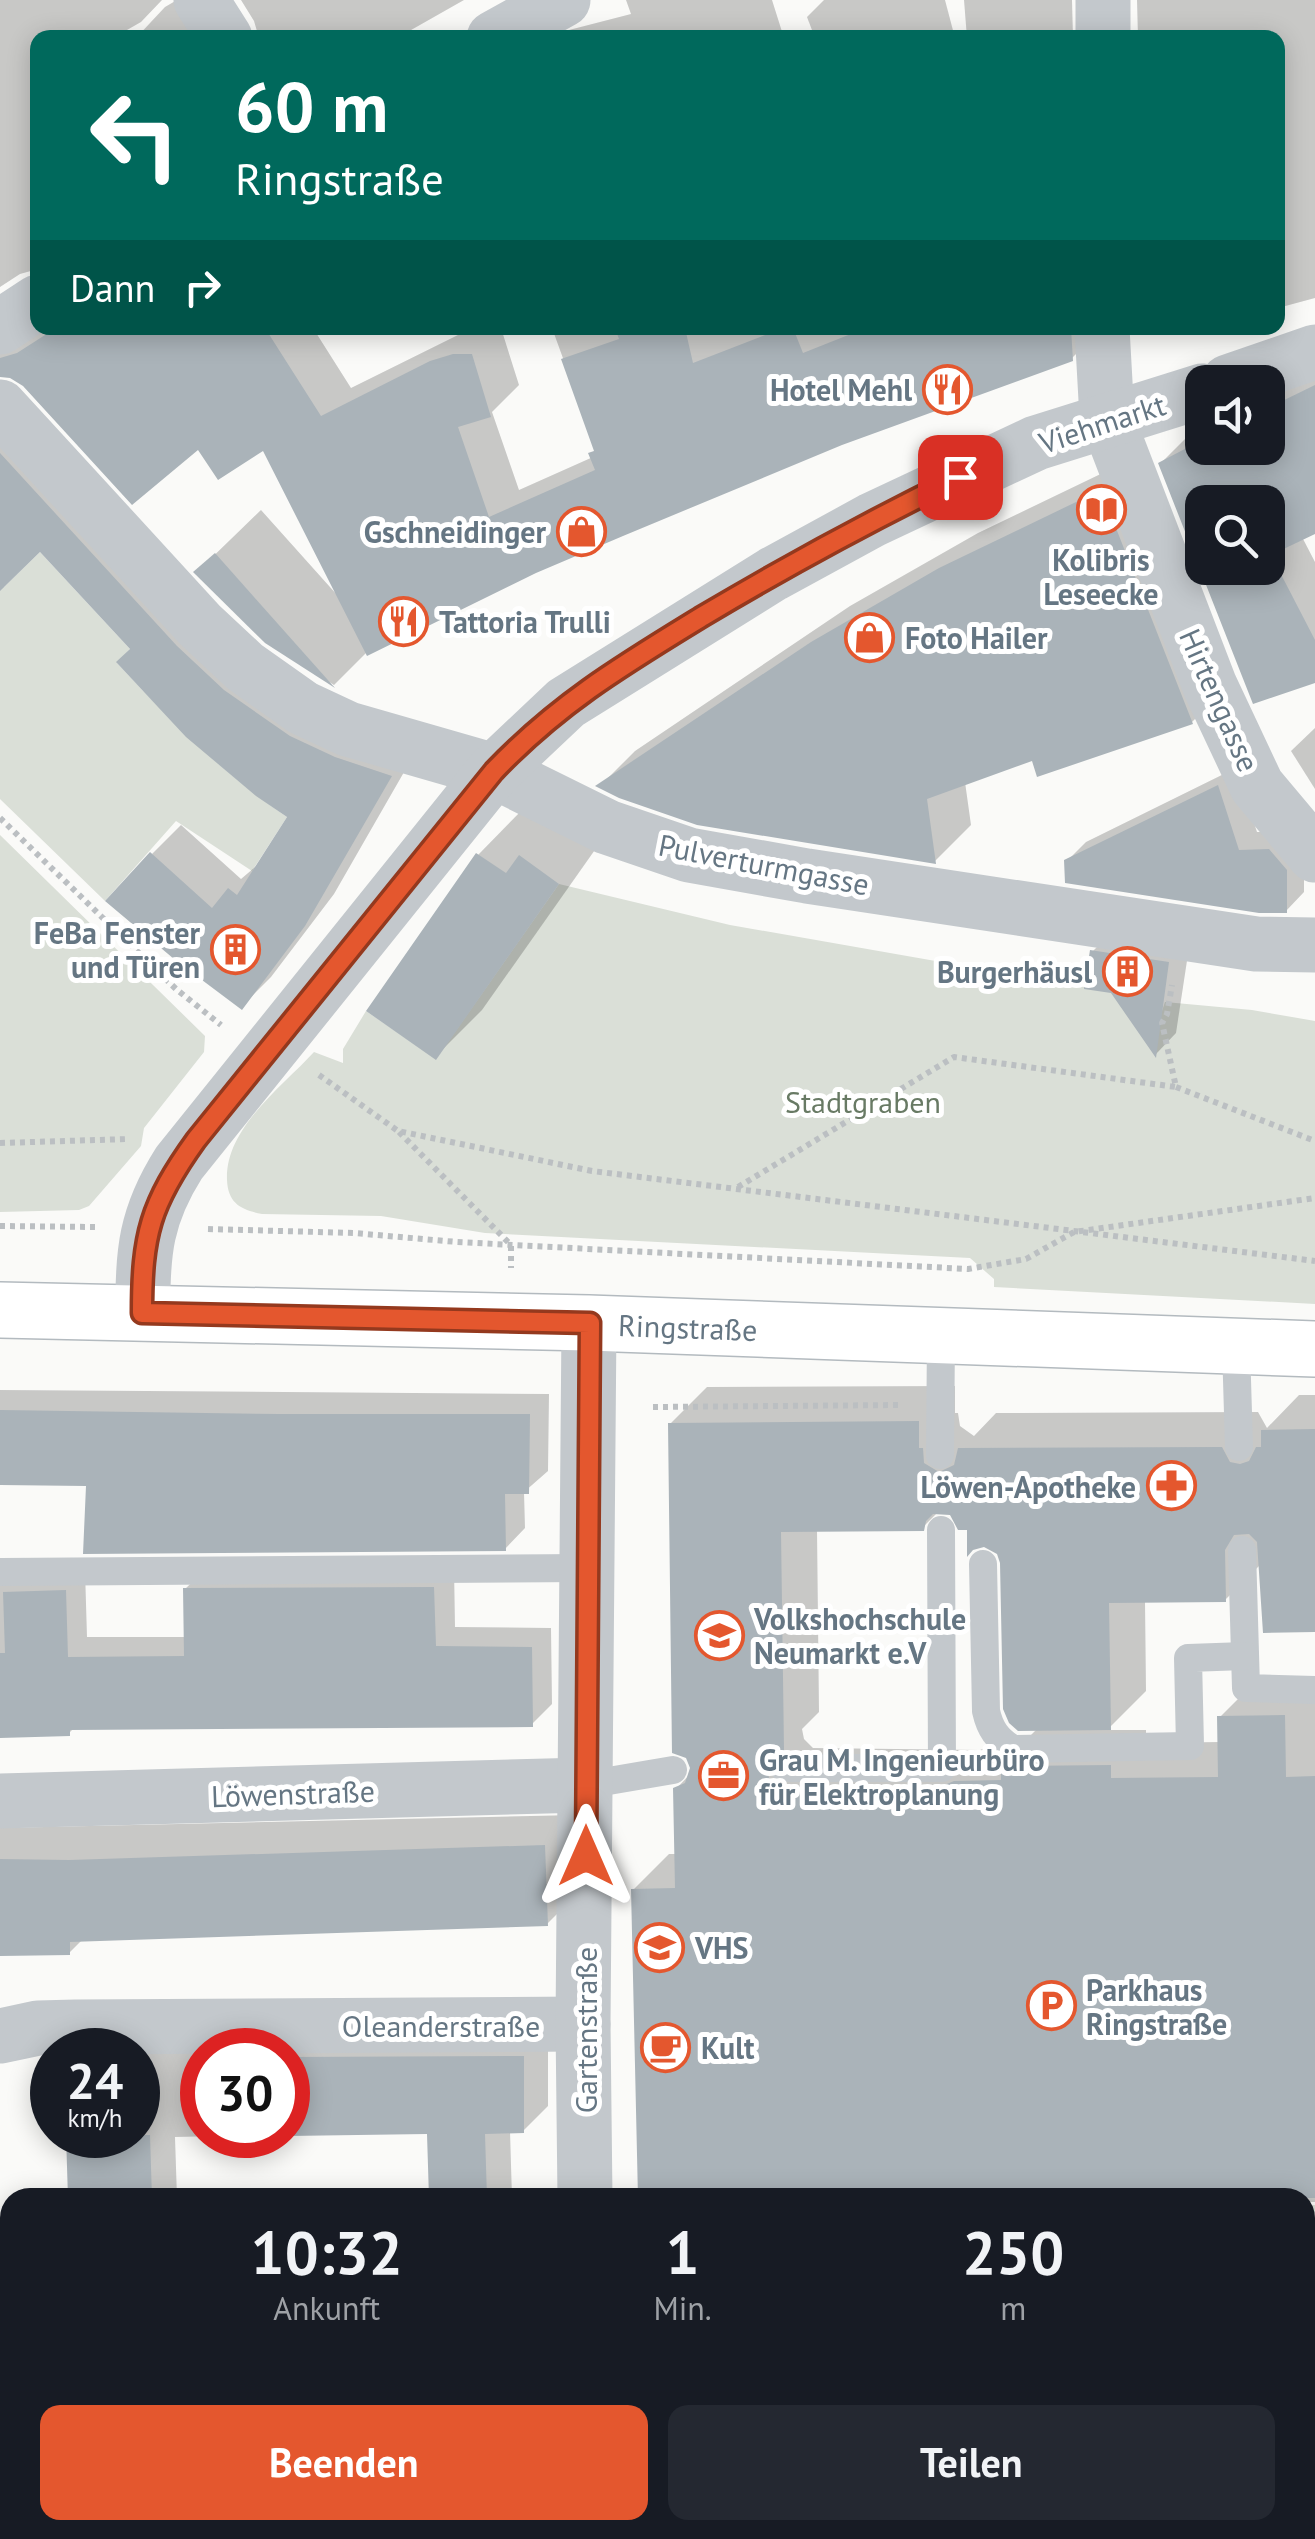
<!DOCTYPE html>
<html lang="de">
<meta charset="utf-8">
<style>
:root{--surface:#171b24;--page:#242831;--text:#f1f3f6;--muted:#9ea1a6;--accent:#e4572e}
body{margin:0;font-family:"PT Sans",sans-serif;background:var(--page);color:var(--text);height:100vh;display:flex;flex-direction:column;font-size:38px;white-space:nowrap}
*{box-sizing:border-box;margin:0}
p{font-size:32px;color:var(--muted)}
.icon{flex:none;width:55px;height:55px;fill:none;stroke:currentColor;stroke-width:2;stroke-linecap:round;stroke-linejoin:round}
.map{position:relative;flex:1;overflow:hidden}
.details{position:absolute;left:0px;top:2188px;width:1315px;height:352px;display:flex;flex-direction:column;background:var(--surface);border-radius:30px 30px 0 0;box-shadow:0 5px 25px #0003}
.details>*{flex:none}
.banner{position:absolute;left:30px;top:30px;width:1255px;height:305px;border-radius:20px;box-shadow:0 5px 25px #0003;background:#00695c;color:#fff;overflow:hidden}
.tools{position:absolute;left:1185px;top:365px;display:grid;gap:20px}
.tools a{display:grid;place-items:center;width:100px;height:100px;border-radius:20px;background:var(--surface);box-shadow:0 5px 25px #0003;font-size:50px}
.speed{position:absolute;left:30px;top:2028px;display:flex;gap:20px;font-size:50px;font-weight:700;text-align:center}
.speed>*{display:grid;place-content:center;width:130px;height:130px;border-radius:50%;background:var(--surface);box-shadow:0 5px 25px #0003;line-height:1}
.speed small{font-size:25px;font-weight:400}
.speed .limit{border:15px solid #d22;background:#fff;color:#111}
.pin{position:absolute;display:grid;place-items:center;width:85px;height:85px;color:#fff;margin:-42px;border-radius:20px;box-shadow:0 5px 15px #0006}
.me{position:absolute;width:110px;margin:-55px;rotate:0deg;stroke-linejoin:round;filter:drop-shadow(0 0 8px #0008)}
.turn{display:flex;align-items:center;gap:35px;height:210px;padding:0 40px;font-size:45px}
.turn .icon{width:130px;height:130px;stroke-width:2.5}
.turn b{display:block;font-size:70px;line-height:85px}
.then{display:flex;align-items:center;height:95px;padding:0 40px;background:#0003;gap:20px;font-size:38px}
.eta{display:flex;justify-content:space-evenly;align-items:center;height:170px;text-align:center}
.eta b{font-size:60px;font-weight:600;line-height:70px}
.action{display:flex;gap:20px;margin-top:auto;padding:20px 40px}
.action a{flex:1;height:115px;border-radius:20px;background:var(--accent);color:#fff;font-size:40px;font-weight:600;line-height:115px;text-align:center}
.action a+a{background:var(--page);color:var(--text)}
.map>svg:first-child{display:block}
.built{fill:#e8e9e9}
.green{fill:#dadfd7}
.shadow{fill:#0003;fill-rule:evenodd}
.building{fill:#aab3b9;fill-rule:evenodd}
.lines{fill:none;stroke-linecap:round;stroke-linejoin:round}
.secondary-casing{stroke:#b3babf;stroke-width:58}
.path{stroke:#bbbfc2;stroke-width:6;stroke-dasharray:5 5;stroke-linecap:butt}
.lane{stroke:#c3c8cc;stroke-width:28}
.street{stroke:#c3c8cc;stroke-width:55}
.secondary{stroke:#fff;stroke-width:55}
.route-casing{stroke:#94391e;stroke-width:25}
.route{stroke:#e4572e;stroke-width:18}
.labels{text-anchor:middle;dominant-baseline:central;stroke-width:10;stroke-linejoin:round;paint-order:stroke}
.poi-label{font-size:30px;font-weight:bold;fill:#657683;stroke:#fff;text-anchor:start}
.street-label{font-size:30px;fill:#657683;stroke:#fff}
.park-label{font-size:30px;fill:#687a64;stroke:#fff}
</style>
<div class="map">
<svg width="1315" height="2539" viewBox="0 0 1315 2539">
<rect width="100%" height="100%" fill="#fafaf8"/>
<!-- built -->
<polygon class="built" points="1315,2440 1315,2539 1260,2539 1265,2530 1305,2530 1305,2458"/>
<!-- green -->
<g class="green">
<path d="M40,552L130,649L117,663C170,720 222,773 287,817L252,871L176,821L105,901L0,799V583L4,587Z"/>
<polygon points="0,835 205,1036 204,1052 144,1128 141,1146 89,1206 79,1210 0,1212"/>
<path d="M559,884L730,925L1124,994L1161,1014L1165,1002L1252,1010L1315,1021V1304L994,1287V1279L970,1258L485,1233L381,1216L262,1214C242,1210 228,1204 227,1180C225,1128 282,1087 314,1052L343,1063V1049L366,1011L436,1059Z"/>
<polygon points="1305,2205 1315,2205 1315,2317 1305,2318"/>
</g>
<!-- shadow -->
<g class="shadow">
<polygon points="0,0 162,0 141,22 113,38 38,38 38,269 20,274 0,287"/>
<polygon points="177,0 244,38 136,38 165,7"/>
<polygon points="241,0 464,0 397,38 259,38 254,21"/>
<polygon points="626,0 772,0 784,38 538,38 631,14"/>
<polygon points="824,0 945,0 955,38 815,38 807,17"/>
<polygon points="964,0 1072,0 1073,38 967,38"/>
<polygon points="1137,0 1315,0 1315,298 1278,308 1278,38 1138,38"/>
<polygon points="0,306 39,328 313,328 351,388 462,333 478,328 501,328 519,385 492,412 519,490 593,457 596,449 552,328 1101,329 1071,359 841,443 535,571 368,651 334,685 266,641 197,572 261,510 338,596 264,447 199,447 24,383 11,375 0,374"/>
<polygon points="1159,328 1199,328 1160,335"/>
<path d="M1315,374V530L1302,537L1315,562V681L1254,701L1161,463L1188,436L1202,429V448H1268V397ZM1202,502H1268V568H1202Z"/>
<polygon points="0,387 208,619 419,746 334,894 271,977 241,1007 152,854 181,825 241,879 261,862 290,816 40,548 0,580"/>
<polygon points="1138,456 1228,686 1192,722 1033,757 965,782 971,825 935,861 600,786 635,751 850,606 978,533"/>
<polygon points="1315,728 1315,789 1291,751"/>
<polygon points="1236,768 1257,832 1288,832 1304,851 1304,892 1286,911 1067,861 1086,842"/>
<polygon points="524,808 604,837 482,1010 435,1057 478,855"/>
<polygon points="1114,930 1190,941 1176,1033 1156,1054 1092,952"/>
<path d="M955,1386V1413H958L960,1426L974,1436L996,1413L1258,1412L1267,1428L1299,1395H1315V1629L1261,1564L1225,1600L1145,1601L1146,1691L1107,1730H1146V1743L1220,1742V1717L1256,1681L1315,1680V2202H1305V2198L633,1890L669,1854H677L676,1789L691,1773L670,1424L707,1387ZM938,1512L952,1513L999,1552L1037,1729L1021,1745H992L980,1750L813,1748L804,1739L802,1729L819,1712L817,1529L922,1528Z"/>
<polygon points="0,1390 549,1394 548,1471 524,1492 525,1528 505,1549 89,1484 0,1482"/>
<polygon points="454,1567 455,1627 551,1628 552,1704 532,1724 75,1727 69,1733 0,1736 0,1573 85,1570 87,1637 186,1637 185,1589 206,1569"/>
<polygon points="576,1815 578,1893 547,1924 83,1939 69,1953 0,1954 0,1828"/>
<polygon points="548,2032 548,2106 523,2131 510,2131 512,2198 431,2198 429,2131 288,2135 288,2050 202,2050 202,2135 271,2135 175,2137 177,2198 70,2198 68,2135 138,2135 138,2050"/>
<polygon points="1315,2471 1315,2539 1280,2539 1284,2530 1305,2530 1305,2489"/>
<polygon points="460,2530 583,2530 583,2539 461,2539"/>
<polygon points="947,2530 1180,2530 1175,2539 942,2539"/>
</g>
<!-- building -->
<g class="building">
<polygon points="56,328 265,328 321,416 430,361 453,354 472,354 491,417 458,427 489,517 595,470 588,453 594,451 561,359 619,339 615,328 685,328 693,363 783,328 793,328 803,353 866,328 1071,328 1073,361 842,445 623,536 536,573 367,656 263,451 218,480 198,450 132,505 23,386 10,378 0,377 0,358 17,353"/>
<path d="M1315,385V534L1271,555L1315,640V683L1253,704L1158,463L1202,440V448H1268V408ZM1202,502H1268V568H1202Z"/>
<polygon points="0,453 177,646 224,690 290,736 335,757 392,776 305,926 242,1010 174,959 105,901 150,852 212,908 228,888 237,895 287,817 256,796 186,737 116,662 130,649 40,552 0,591"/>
<polygon points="1101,490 1193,724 1037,777 1032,761 927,799 936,864 697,825 619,798 595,786 811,642 939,568"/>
<polygon points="215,553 335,688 265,643 193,572"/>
<polygon points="1218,785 1239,850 1269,849 1287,870 1287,913 1259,913 1065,883 1064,860"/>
<polygon points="476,853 506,873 519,855 559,884 436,1060 366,1011"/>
<polygon points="1090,950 1169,962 1156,1058 1111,993 1084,989"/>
<polygon points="0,1410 279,1414 530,1414 529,1494 505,1494 506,1551 83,1554 86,1486 0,1485"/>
<polygon points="919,1421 919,1448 923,1448 924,1463 939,1472 954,1465 958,1448 1222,1447 1230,1462 1240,1464 1249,1461 1256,1447 1261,1447 1261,1430 1315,1429 1315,1632 1263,1633 1257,1542 1249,1534 1234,1535 1225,1550 1226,1602 1109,1603 1111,1730 1018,1731 1009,1723 1003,1709 1000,1563 997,1554 984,1547 973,1550 967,1557 967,1530 958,1530 950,1515 933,1514 926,1521 924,1531 781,1532 784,1750 774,1753 767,1767 769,1778 784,1786 942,1786 954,1781 1001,1780 1001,1762 1013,1766 1111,1765 1111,1778 1218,1777 1217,1716 1285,1715 1286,1777 1315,1776 1315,2198 638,2198 631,1889 675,1888 673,1788 685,1783 690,1768 686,1758 672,1753 668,1423"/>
<polygon points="434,1587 436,1646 532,1647 533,1727 70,1730 70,1736 0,1738 0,1653 5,1653 3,1592 66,1590 68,1657 184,1656 183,1588"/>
<polygon points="545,1845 548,1926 70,1942 70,1955 0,1956 0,1859 69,1860"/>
<polygon points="524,2056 524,2133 485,2134 487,2198 429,2198 427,2134 288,2136 288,2057"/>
<polygon points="66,2135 150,2135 152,2198 68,2198"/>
</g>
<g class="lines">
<defs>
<g id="secondary">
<path id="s1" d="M0,1310L589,1323L1315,1349"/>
</g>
</defs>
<!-- secondary casing -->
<use href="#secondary" class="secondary-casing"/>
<!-- path -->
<g class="path">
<polyline points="0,818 176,989 221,1025"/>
<polyline points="319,1075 398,1131 592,1171 1315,1261"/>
<polyline points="1176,1087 1315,1141"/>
<polyline points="399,1132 511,1245 511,1268"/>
<polyline points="0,1143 129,1139"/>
<polyline points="738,1187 954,1057 1176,1087 1162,1023 1167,1014 1172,985"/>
<polyline points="0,1226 96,1227"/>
<polyline points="208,1229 354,1233 457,1242 968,1269 1026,1259 1074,1232 1315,1198"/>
<polyline points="653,1407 900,1405"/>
<polyline points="1305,2456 1315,2461"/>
</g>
<!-- lane -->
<g class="lane">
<polyline points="1236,1346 1239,1447"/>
<polyline points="940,1455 941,1335"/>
<polyline points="1242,1550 1246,1688 1315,1690"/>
<path d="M983,1564L986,1711C990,1729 997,1739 1013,1749L1190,1746L1188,1658L1245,1656"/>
<polyline points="0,1572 586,1568"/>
<polyline points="784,1768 942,1768 941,1530"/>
<polyline points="585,1785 673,1770"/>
<polyline points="613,2539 629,2530"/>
</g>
<!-- street -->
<g class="street">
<polyline points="201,0 225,38"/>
<polyline points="494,38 563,0"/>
<polyline points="1103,38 1103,0"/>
<polyline points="0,327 38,302"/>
<polyline points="1102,328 1107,418 1210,686 1257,786 1315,855"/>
<polyline points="1228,382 1315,352"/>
<polyline points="0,407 200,625 245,667 303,708 348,729 494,771 607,827 689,855 807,876 1256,944 1315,945"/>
<path d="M143,1313C142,1252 146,1215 179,1163L494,771L566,703L773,574L872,520L1036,443L1202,391"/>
<polyline points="0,1801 585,1785"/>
<polyline points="0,2036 38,2028 76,2027 583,2024"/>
<polyline points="585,2198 583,2024 589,1323"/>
<polyline points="1305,2395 1315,2383"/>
<polyline points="586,2539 586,2530"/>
<polyline points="1225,2539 1229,2530"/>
</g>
<!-- secondary -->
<use href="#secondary" class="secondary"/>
</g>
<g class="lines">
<defs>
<path id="route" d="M586,1856L590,1323L142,1313C142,1235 150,1204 196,1140L494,771C559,703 623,665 703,616C787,566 872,520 960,477"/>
</defs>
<!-- route casing -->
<use href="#route" class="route-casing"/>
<!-- route -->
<use href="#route" class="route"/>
</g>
<!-- icons -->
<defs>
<symbol id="restaurant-ring" viewBox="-11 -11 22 22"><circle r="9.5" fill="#fff" stroke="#e4572e" stroke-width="1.5"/><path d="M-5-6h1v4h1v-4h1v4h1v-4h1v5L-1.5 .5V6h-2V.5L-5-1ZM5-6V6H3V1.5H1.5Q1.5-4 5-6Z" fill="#e4572e"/></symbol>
<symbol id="library-ring" viewBox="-11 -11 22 22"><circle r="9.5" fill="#fff" stroke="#e4572e" stroke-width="1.5"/><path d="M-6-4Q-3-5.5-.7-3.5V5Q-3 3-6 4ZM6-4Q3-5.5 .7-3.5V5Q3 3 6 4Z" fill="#e4572e"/></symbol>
<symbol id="shop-ring" viewBox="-11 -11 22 22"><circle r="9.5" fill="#fff" stroke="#e4572e" stroke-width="1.5"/><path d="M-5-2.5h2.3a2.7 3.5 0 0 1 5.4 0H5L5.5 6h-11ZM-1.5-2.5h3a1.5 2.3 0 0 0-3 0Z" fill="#e4572e"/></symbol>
<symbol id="building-ring" viewBox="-11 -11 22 22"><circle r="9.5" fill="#fff" stroke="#e4572e" stroke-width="1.5"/><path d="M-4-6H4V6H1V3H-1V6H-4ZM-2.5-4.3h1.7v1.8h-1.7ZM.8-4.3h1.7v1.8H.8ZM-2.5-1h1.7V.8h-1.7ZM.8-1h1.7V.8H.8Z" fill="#e4572e"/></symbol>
<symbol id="pharmacy-ring" viewBox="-11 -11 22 22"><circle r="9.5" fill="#fff" stroke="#e4572e" stroke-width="1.5"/><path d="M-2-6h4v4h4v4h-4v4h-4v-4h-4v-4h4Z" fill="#e4572e"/></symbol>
<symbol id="university-ring" viewBox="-11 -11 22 22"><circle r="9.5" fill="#fff" stroke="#e4572e" stroke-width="1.5"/><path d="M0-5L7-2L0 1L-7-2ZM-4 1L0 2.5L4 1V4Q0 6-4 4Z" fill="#e4572e"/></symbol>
<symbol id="office-ring" viewBox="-11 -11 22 22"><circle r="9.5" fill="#fff" stroke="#e4572e" stroke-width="1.5"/><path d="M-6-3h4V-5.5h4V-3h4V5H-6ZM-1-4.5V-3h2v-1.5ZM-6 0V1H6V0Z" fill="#e4572e"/></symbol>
<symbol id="school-ring" viewBox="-11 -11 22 22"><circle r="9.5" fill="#fff" stroke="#e4572e" stroke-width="1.5"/><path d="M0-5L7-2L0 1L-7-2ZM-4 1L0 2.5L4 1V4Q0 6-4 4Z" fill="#e4572e"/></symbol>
<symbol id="parking-ring" viewBox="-11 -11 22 22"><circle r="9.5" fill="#fff" stroke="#e4572e" stroke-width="1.5"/><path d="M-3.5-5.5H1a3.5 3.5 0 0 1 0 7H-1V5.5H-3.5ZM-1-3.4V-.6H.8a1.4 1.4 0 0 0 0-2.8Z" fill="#e4572e"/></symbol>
<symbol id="cafe-ring" viewBox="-11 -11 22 22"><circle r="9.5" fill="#fff" stroke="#e4572e" stroke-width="1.5"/><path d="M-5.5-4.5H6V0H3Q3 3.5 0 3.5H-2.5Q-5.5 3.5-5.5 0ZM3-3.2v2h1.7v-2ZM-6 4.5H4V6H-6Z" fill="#e4572e"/></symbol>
</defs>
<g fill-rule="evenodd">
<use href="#restaurant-ring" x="920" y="362" width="55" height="55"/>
<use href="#library-ring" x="1074" y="482" width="55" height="55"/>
<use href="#shop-ring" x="554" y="504" width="55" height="55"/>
<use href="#restaurant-ring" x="376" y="594" width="55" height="55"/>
<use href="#shop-ring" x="842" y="610" width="55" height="55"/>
<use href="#building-ring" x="208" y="922" width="55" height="55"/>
<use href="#building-ring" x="1100" y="944" width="55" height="55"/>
<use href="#pharmacy-ring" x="1144" y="1458" width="55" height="55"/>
<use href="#university-ring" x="692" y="1608" width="55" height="55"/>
<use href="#office-ring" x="696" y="1748" width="55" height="55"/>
<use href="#school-ring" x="632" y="1920" width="55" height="55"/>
<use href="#parking-ring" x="1024" y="1978" width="55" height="55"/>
<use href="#cafe-ring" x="638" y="2020" width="55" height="55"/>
</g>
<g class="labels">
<!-- poi labels -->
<g class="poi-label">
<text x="912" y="389" text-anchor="end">Hotel Mehl</text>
<text x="546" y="531" text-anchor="end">Gschneidinger</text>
<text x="1101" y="559" text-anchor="middle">Kolibris<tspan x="1101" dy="34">Leseecke</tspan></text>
<text x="439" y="621">Tattoria Trulli</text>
<text x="905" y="637">Foto Hailer</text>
<text x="200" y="932" text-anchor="end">FeBa Fenster<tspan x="200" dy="34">und Türen</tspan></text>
<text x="1092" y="971" text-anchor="end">Burgerhäusl</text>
<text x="1136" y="1486" text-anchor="end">Löwen-Apotheke</text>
<text x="754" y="1618">Volkshochschule<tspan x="754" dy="34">Neumarkt e.V</tspan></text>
<text x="759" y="1759">Grau M. Ingenieurbüro<tspan x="759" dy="34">für Elektroplanung</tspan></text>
<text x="695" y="1947">VHS</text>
<text x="1086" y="1989">Parkhaus<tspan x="1086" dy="34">Ringstraße</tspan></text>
<text x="701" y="2047">Kult</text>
</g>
<!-- street labels -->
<g class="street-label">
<text transform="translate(1102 423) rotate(-18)">Viehmarkt</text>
<text transform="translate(1220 700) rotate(66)">Hirtengasse</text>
<text transform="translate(764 864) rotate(11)">Pulverturmgasse</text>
<text stroke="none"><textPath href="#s1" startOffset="688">Ringstraße</textPath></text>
<text transform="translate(293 1793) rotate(-2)">Löwenstraße</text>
<text x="441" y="2025">Oleanderstraße</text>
<text transform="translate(585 2030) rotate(-90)">Gartenstraße</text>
</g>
<!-- park labels -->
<g class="park-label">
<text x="863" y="1101">Stadtgraben</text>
</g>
</g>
</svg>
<div class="tools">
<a><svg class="icon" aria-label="sound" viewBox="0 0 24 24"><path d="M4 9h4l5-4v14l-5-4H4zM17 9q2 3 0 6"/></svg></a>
<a><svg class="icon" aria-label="search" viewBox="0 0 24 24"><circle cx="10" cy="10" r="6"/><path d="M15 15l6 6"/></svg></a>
</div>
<div class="speed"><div>24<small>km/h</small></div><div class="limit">30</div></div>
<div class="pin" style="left:960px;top:477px;background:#d93025"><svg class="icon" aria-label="arrive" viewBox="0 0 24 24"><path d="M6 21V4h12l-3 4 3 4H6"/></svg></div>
<svg class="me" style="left:586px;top:1856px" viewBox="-20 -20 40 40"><path d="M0-17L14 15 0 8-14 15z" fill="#e4572e" stroke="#fff" stroke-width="4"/></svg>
<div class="banner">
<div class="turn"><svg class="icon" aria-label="left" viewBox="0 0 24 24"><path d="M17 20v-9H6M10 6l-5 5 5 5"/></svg><div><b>60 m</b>Ringstraße</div></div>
<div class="then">Dann<svg class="icon" aria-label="right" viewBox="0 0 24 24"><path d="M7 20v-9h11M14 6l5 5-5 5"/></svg></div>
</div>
<section class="details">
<div class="eta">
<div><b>10:32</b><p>Ankunft</p></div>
<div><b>1</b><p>Min.</p></div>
<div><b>250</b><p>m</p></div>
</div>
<div class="action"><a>Beenden</a><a>Teilen</a></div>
</section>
</div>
